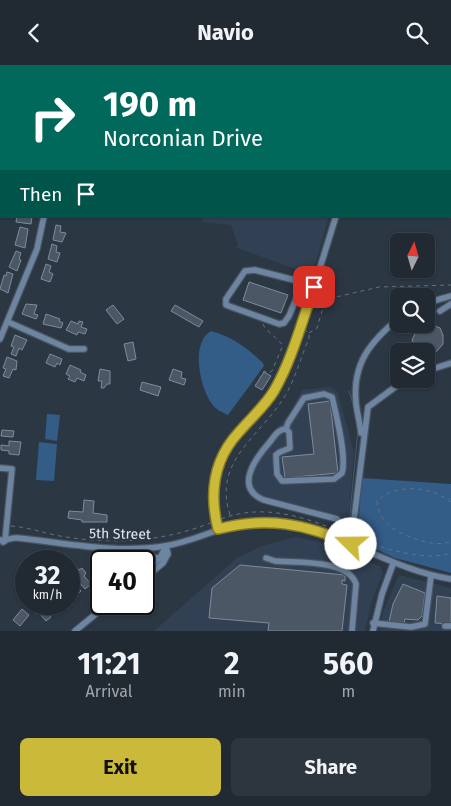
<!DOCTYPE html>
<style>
:root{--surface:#212933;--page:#2d353f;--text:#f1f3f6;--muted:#a2a6ac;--line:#3e454e;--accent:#cbb939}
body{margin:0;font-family:"Fira Sans",sans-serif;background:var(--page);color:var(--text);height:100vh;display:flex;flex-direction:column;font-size:19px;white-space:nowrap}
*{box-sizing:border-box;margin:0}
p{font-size:16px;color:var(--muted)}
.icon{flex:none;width:28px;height:28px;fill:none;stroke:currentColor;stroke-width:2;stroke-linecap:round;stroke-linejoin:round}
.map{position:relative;height:566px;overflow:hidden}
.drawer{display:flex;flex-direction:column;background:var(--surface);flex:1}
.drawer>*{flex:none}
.top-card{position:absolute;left:0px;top:0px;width:451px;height:152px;box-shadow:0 1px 4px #0004,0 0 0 1px var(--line);background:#00695c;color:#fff;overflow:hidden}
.needle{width:32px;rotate:5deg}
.tools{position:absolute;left:390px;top:168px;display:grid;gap:10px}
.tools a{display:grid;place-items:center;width:45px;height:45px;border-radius:8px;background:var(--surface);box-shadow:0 1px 4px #0004,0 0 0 1px var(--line);font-size:25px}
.speed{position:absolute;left:15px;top:485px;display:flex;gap:10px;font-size:25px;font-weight:700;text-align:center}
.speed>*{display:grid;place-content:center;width:65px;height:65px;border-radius:50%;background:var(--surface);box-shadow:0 1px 4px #0004,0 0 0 1px var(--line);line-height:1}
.speed small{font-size:12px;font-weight:400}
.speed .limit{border:2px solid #111;border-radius:8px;background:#fff;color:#111}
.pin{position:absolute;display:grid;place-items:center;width:42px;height:42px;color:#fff;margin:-21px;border-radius:10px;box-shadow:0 2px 8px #0006}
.me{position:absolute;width:55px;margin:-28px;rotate:292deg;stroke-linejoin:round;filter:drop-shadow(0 0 4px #0008)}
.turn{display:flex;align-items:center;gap:18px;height:105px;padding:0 20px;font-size:22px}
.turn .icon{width:65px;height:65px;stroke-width:2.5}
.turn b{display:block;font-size:35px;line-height:42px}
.then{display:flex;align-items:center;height:48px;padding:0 20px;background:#0003;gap:10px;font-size:19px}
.eta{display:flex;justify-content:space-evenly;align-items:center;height:85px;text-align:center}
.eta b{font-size:30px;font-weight:700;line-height:35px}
.button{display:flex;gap:10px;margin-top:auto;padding:10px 20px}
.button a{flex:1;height:58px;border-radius:8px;background:var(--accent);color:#111;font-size:20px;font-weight:700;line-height:58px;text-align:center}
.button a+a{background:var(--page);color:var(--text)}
header{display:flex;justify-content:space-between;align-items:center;height:65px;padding:0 20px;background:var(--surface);font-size:22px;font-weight:700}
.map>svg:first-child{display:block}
.built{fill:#314153}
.green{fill:#335c87}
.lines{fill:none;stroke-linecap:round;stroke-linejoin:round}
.stream{stroke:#44576e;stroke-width:1}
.building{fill:#4b5764;stroke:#7e8b99}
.minor-casing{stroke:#495360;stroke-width:8}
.major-casing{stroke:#495360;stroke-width:9}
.path{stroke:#67717c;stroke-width:1;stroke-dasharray:4 4;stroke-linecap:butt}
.minor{stroke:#6d85a0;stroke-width:5.5}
.major{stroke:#b4d2f4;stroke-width:7}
.route-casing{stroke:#847825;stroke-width:12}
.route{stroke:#cbb939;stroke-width:9}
.labels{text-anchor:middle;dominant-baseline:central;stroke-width:4.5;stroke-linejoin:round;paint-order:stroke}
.street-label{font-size:14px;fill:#e1e8f0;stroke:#2c3744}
</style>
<header><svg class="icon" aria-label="back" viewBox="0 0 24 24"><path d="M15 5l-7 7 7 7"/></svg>Navio<svg class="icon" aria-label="search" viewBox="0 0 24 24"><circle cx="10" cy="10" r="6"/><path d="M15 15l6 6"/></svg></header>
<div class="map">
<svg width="451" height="566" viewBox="0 0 451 566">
<rect width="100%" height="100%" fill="#2c3744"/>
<!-- built -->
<g class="built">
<polygon points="202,151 329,151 312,210 235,182 238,180 231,160 202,157"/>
<polygon points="331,322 338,328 354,388 347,471 339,469 339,462 332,456 257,436 251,430 247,420 249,403 253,393 290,348 302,325"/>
<polygon points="295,472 320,477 366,494 380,502 383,508 371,538 365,566 154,566 237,493 262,481"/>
<polygon points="399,510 451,523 451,566 380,566 383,547"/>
</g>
<!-- green -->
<g class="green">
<path d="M211,266C233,272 247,283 263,298L264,301L228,350C222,347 216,345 212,339C200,323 190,278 211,266Z"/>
<polygon points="47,349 60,350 57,376 45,374"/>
<polygon points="39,377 57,379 54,416 36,415"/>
<polygon points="362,413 451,419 451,508 395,493 357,475"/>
</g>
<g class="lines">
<!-- stream -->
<g class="stream">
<polyline points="349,326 354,342"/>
<polyline points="348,469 358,365"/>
</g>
</g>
<!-- building -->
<g class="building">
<polygon points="17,151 32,151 31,159 16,157"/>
<polygon points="56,160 61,161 60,167 66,168 62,177 53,175"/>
<polygon points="20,162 28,164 25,183 15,180"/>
<polygon points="52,179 57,181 56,187 60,188 57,197 48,194"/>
<polygon points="16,186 21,188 19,194 21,195 17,206 9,202"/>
<polygon points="46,199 51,201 49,207 53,209 50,217 41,214"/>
<polygon points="7,207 13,209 8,228 0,224 4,210 6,211"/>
<polygon points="249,217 288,230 281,248 243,235"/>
<polygon points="26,239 37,240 34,249 38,250 36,254 22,249"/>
<polygon points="113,240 124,254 117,259 106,245"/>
<polygon points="175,240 203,256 199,262 171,246"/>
<polygon points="46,249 60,254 59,256 63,258 61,263 43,259"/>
<polygon points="71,256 78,259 79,256 83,257 81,262 87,264 85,269 78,267 77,270 66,265"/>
<polygon points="427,258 440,263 443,270 443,279 437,286 428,289 426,286 417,285 412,275 417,264"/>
<polygon points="15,270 27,275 22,285 19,283 16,291 11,289 14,282 11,281"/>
<polygon points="133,277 136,294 128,296 124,279"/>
<polygon points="50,289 62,294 60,300 57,298 55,302 46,298"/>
<polygon points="7,292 17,296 16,305 13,304 9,313 3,311 6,304 3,303"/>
<polygon points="70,300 81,305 80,307 86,310 84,316 77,313 75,317 68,314 70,311 66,309"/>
<polygon points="100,304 110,306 110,319 107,319 104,323 101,323 102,316 98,316"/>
<polygon points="173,304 182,307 181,313 186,314 184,320 169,315"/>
<polygon points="264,307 271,311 262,325 255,321"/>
<polygon points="142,317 161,322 158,331 140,325"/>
<polygon points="330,336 338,408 285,413 282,392 314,389 308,339"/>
<polygon points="2,365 14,366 13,372 1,371"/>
<polygon points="9,376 21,377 19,390 9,389 9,386 1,385 1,380 9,381"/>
<polygon points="84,435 94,436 93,448 107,450 107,457 82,457 82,455 68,453 69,446 83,447"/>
<polygon points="72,497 79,505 82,503 86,508 84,511 91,519 85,524 78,516 75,519 81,526 76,531 69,523 69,511 73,509 69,504 69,500"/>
<polygon points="240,500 345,510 345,516 342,515 342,519 347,520 342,566 268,566 269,558 209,553 212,523"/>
<polygon points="403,519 425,528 422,551 418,555 405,554 404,558 389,557 393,539"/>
<polygon points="437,531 451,533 451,559 435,558"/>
<polygon points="31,539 56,539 60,544 55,548 48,541 45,544 51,552 46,556 39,548 36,549"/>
<polygon points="22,544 29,550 20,561 13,555"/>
</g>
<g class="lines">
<defs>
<g id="minor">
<polyline points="42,0 42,1"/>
<polyline points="354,1 354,0"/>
<polyline points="450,69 451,68"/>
<polyline points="299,227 289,251 284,258 279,259 226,240 226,234 245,206 255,205 302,217 299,227 310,233"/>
<polyline points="426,238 451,231"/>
<polyline points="440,246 451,239"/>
<polyline points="8,257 69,284 84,284"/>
<polyline points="0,274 37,184 44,151"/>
<polyline points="426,306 451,298"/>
<path d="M324,329L332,332C336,349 347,392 342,408L334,414L282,416L277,409L276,390L280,387L290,383L289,367L286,364L288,358L304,333Z"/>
<path d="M286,364C278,364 274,372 269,378C255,394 234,423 264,435L337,454L343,463L341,475"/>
<path d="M361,368C360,358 357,348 356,338C352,298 371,276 399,253"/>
<polyline points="0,403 12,404 5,476 3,477"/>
<polyline points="218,463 213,438 218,399 237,368 264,341 284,306 314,222 336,151"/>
<path d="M0,475C7,476 12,472 18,473C68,478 116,489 165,481C204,475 230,453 272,457C336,462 387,504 451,514"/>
<polyline points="351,479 368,342 406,314"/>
<polyline points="108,485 114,489 160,493"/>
<path d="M266,493L275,496C297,498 348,494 356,519L352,566"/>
<polyline points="144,506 160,493 166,481"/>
<polyline points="144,514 163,498 168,489 166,481"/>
<polyline points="373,558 411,562 425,559 431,511"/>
<polyline points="445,561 451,561"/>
<polyline points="75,566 108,539"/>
<polyline points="373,566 382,529 393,499"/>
</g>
<g id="major">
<polyline points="389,0 403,1"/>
<polyline points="64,1 67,0"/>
<polyline points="450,5 451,6"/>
<polyline points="0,24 1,24"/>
</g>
</defs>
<!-- minor casing -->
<use href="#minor" class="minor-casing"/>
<!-- major casing -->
<use href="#major" class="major-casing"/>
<!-- path -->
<g class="path">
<polyline points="0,16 1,15"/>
<polyline points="309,268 317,263 322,246 336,232 379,222 451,220"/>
<polyline points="255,321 264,306 269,308 272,306 283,280 265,263 263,259"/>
<path d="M451,437C431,421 395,418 377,436C377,443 381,452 386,458C397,469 436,485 451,476"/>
<path d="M230,450C213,398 256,374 281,337C294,319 300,294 309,273V269L305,265"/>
<path d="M221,454C260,439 301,450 338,466"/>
<path d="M11,461C28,462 43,468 60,471C113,480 163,477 213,457"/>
<path d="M358,474C382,483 426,497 451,488"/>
</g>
<!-- minor -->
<use href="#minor" class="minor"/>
<!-- major -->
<use href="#major" class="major"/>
</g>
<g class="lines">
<defs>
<path id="route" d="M314,222C302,256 292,295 274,326C264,342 251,353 239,367C214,394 209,428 218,464C267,451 306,459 351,479"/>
</defs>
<!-- route casing -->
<use href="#route" class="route-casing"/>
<!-- route -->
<use href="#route" class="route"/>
</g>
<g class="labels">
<!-- street labels -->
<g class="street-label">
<text transform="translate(120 469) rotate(1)">5th Street</text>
</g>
</g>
</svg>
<div class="tools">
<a><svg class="needle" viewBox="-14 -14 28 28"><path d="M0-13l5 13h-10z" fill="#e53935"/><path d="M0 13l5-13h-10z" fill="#a2a6ac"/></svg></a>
<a><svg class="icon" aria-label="search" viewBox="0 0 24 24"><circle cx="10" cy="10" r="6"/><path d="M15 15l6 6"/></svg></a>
<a><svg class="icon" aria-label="layers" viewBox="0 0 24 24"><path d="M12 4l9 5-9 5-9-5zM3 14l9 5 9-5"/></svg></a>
</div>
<div class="speed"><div>32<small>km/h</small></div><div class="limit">40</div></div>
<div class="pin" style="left:314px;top:222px;background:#d93025"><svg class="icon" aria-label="arrive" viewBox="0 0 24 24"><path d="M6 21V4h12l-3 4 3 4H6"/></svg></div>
<svg class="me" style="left:351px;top:479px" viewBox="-20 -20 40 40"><circle r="19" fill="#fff"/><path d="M0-13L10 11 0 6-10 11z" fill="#cbb939"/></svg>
<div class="top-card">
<div class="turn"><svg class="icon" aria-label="right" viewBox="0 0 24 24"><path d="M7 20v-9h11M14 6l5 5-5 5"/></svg><div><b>190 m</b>Norconian Drive</div></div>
<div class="then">Then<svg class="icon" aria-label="arrive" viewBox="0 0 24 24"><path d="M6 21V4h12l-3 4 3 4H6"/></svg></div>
</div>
</div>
<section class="drawer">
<div class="eta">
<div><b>11:21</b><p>Arrival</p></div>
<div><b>2</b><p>min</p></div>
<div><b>560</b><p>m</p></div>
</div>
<div class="button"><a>Exit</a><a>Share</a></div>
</section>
